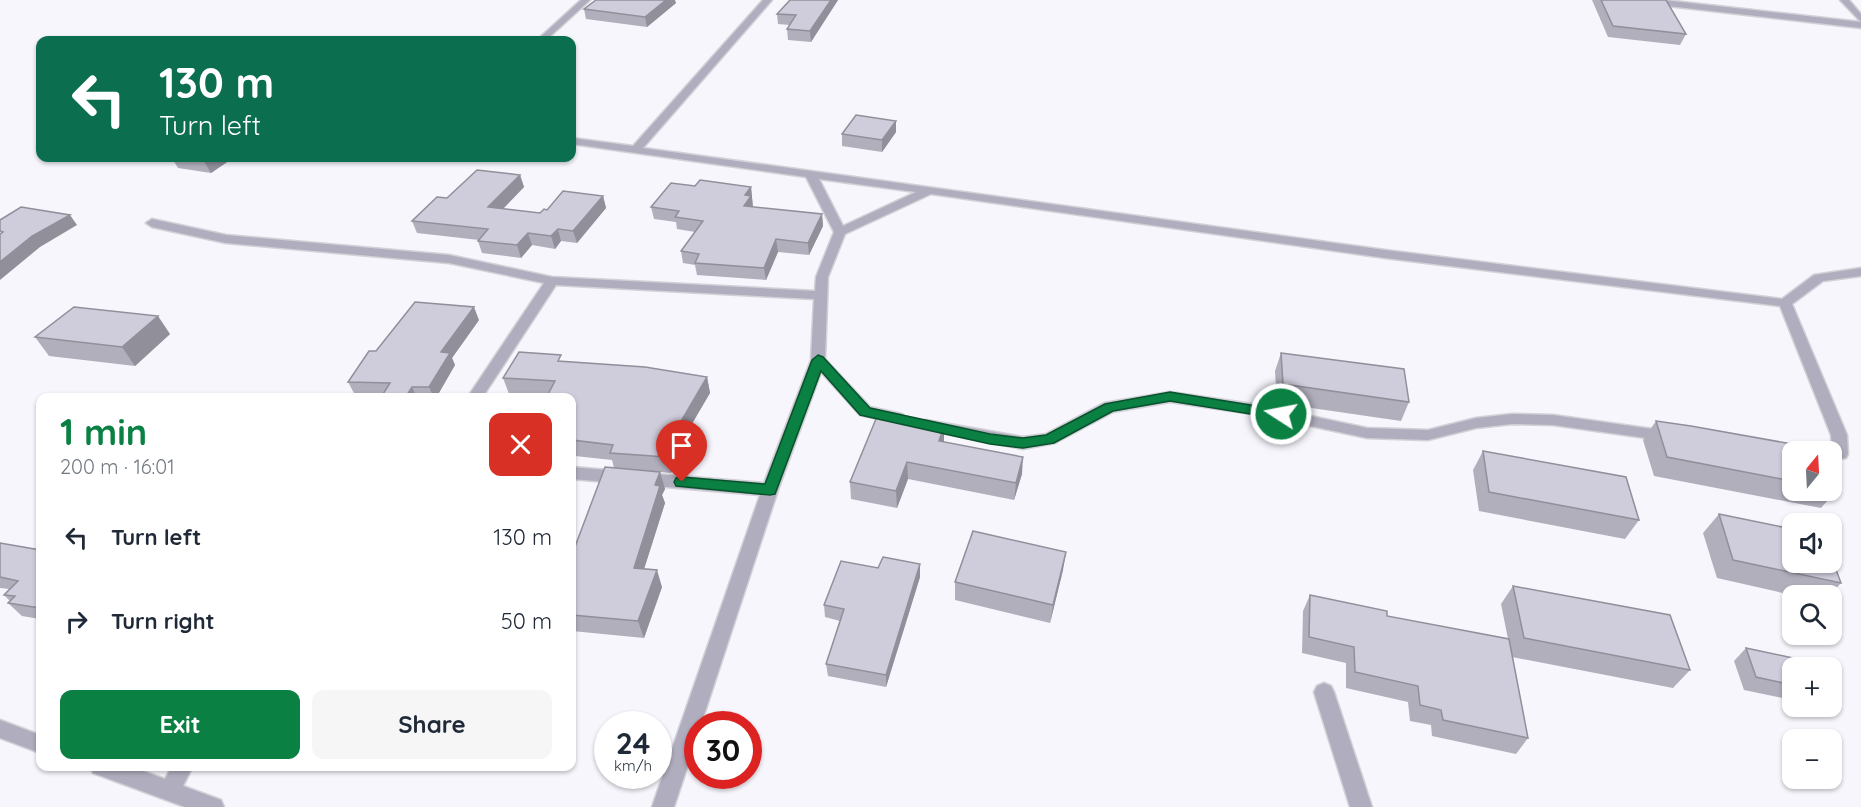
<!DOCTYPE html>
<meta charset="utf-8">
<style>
:root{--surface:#fff;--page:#f6f6f7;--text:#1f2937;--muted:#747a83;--accent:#0b8043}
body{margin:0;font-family:Quicksand,sans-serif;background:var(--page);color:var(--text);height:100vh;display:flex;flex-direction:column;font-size:22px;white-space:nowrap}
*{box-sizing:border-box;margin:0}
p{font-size:20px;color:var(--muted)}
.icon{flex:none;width:33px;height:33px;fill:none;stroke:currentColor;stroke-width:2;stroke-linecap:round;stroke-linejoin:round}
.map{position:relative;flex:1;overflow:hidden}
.side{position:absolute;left:36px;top:393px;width:540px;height:378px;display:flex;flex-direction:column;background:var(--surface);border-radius:12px;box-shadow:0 2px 4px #0004}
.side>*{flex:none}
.hud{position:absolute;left:36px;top:36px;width:540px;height:126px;border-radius:12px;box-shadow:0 2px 4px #0004;background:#0b6e4f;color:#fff;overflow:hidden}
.needle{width:39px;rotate:18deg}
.tools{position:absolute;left:1782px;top:441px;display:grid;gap:12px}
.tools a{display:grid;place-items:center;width:60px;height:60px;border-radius:12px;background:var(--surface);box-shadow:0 2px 4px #0004;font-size:30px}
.speed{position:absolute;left:594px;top:711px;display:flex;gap:12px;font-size:30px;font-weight:700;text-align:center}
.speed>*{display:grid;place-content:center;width:78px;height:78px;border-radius:50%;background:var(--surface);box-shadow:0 2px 4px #0004;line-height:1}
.speed small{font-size:15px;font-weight:400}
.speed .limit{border:9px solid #d22;background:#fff;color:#111}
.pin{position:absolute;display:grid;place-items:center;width:51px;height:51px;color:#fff;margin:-62px -26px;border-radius:50% 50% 50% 0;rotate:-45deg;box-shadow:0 0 6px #0007}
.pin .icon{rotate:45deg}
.me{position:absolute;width:66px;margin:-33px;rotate:281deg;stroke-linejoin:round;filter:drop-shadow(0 0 4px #0008)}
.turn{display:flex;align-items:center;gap:21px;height:126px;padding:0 24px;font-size:27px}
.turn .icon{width:78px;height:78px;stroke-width:2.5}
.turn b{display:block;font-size:42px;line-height:51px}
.round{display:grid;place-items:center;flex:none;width:63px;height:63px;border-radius:12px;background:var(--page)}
.summary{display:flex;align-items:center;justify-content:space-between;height:102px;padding:0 24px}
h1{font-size:36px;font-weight:800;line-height:45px;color:var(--accent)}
.primary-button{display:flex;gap:12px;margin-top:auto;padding:12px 24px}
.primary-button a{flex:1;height:69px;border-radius:12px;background:var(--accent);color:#fff;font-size:24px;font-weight:800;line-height:69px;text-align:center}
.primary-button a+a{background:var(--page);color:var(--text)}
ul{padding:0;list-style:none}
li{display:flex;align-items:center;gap:18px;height:84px;padding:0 24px}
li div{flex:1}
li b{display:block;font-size:22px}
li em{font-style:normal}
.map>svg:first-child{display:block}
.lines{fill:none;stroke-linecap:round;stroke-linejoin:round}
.street-casing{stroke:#d2d1d7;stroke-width:3}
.street{fill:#b0aebe;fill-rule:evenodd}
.wall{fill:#b2afbd}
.shaded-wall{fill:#918f9a}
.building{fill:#cfccdc;stroke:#918f9a;stroke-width:1.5}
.route{fill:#0b8043;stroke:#07532c;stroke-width:1.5}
</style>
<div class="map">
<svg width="1861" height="807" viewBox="0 0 1861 807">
<rect width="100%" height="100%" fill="#f7f6fd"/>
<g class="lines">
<defs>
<g id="street">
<polygon points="581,0 590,0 546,40 537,40"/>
<path d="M763,0H772L643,148L1385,250L1782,299L1814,275L1861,268V276L1823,281L1792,304L1847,435L1848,454L1846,458L1832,460V452H1826L1832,448L1831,435L1780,306L1385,258L931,194L845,234L828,277L825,359L870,407L902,414L905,418L897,423L860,415L821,372L778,490L701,724H698V735L674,807H652L760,495L572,479V467L764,483L811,360L814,299L556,285L482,398H467L544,283L449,263L226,243L152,227L146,223L152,219L226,235L449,255L552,277L815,291L816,277L834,232L806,177L572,144V138L633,146ZM819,179L916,192L843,226Z"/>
<polygon points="1637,0 1664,0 1861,22 1861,28 1641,3"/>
<polygon points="1840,0 1849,0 1861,14 1861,22"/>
<polygon points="1170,392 1259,405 1367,428 1428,430 1476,418 1512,414 1553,415 1667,431 1672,432 1675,436 1672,440 1667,441 1553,425 1512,424 1476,428 1428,440 1367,438 1259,415 1170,402 1113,412 1055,443 1023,449 926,430 921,429 918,425 921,421 926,420 1023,437 1046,434 1104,403"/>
<polygon points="1324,683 1331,686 1334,692 1372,807 1350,807 1314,692 1317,686"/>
<polygon points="0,720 40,735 40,753 0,738"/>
<polygon points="90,766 129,766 165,779 172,766 193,766 183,786 221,800 224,807 185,807 93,773"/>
</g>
</defs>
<!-- street casing -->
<use href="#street" class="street-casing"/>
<!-- street -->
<use href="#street" class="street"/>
</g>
<!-- wall -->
<g class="wall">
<polygon points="838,0 811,42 788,40 787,29 790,25 778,24 777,14"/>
<polygon points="1592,0 1666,0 1686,34 1680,45 1608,37"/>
<polygon points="676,3 647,27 586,19 584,9"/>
<polygon points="896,132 882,152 842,146 842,134"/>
<polygon points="172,158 233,158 211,173 178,168"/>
<polygon points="520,175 524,187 503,209 540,213 547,210 603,196 606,208 577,243 561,241 555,249 532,245 521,258 482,253 478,241 479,240 417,233 412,221 447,198"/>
<polygon points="695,186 751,187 753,207 822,214 823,226 809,255 778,252 766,280 697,275 695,265 683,263 681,251 695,232 677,229 676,222 654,219 651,207"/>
<polygon points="479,320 452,358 455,365 436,398 385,398 384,396 355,395 348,382 376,351"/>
<polygon points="170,334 135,366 49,356 35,337"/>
<polygon points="1281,353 1409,402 1401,421 1277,403 1275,371"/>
<polygon points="563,361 707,377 710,393 683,439 671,473 660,472 665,489 662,495 665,503 644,569 662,587 644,638 572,631 572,552 573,552 614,468 612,460 575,456 572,462 572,398 509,394 503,378"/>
<polygon points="1656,421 1792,452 1792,490 1832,490 1832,475 1838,489 1821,508 1654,476 1643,440"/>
<polygon points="944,426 944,442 1022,474 1014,500 908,479 897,508 851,499 850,482"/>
<polygon points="1483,451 1639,520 1625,539 1479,511 1473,470"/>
<polygon points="1719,514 1841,583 1829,596 1796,596 1717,578 1703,533"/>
<polygon points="0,543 40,550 40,619 22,616 8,603 10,601 4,595 9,589 0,588"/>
<polygon points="878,568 920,577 886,687 828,676 826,664 840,621 825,617 824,605"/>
<polygon points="1063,570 1050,623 955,600 955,582"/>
<polygon points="1513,586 1690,670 1673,688 1512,657 1528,738 1516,754 1432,736 1431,725 1410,721 1408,702 1346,688 1346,663 1302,653 1303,611 1310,595 1387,616 1508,639 1501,604"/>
<polygon points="1746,648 1792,668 1792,700 1744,690 1734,661"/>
</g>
<!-- shaded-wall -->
<g class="shaded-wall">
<polygon points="666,0 675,0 676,3 647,27 645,17"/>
<polygon points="831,0 838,0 811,42 810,31"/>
<polygon points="896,121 896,132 882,152 882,140"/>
<polygon points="202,158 233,158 211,173"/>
<polygon points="520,175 524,187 493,219 488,207"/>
<polygon points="751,187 753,208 744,206 745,195"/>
<polygon points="603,196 606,208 577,243 573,231"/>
<polygon points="822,214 823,226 809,255 808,243"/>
<polygon points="70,215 77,225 40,247 0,280 0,262 32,236"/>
<polygon points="558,229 561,241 555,249 551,236"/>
<polygon points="528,233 532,245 521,258 517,245"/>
<polygon points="776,239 778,252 766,280 764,268"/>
<polygon points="474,307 479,320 452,358 455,365 436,398 434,398 429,387 441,352"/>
<polygon points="158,316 170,334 135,366 122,347"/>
<polygon points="707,377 710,393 683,439 671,473 667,457 680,423"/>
<polygon points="412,387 417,398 408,398 407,395"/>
<polygon points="944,426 944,443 939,441"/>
<polygon points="572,445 575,456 572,462"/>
<polygon points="1023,457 1022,474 1014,500 1016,483"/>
<polygon points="907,462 908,479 897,508 896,491"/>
<polygon points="660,472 665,489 662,495 665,503 639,585 634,568 655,485"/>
<polygon points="1066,552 1063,570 1050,623 1053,605"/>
<polygon points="920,564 920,577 886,687 886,675"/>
<polygon points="657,570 662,587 644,638 638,621"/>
</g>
<!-- building -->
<g class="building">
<polygon points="596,0 666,0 645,17 584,9"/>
<polygon points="790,0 831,0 810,31 787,29 796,15 777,14"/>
<polygon points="1601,0 1666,0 1686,34 1613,26"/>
<polygon points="407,37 428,40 402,40"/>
<polygon points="856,115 896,121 882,140 842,134"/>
<polygon points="477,170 520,175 488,207 540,213 544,209 547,210 563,191 603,196 573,231 558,229 551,236 528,233 517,245 478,241 488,229 412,221 437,197 447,198"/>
<polygon points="700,180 751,187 745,195 751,196 744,206 822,214 808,243 776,239 764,268 695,263 699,254 681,251 703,221 675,217 679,211 651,207 671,183 695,186"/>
<polygon points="21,207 70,215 32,236 0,262 0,234 3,232 0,231 0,220"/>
<polygon points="415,302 474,307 441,352 450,353 429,387 412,387 407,395 383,394 390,383 348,382 369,351 376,351"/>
<polygon points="74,307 158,316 122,347 35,337"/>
<polygon points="519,352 561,355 558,361 645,367 707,377 680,423 667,457 610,453 613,445 572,440 572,398 546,398 555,381 503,378"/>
<polygon points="1281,353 1404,369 1409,402 1283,384"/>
<polygon points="878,414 944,426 939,441 1023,457 1016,483 907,462 896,491 850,482"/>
<polygon points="1656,421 1691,426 1820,449 1821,452 1792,452 1792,481 1667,457"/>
<polygon points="1483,451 1626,477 1639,520 1489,492"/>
<polygon points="605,467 660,472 655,485 660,486 634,568 657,570 638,621 572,615 572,552 573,552"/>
<polygon points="1832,475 1838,489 1832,488"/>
<polygon points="1719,514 1792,529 1792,562 1832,562 1832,559 1841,583 1733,560"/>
<polygon points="973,531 1066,552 1053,605 955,582"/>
<polygon points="0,543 40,550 40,608 8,603 15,596 4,595 18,581 0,577"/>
<polygon points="883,557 920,564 886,675 826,664 844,609 824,605 841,561 878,568"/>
<polygon points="1513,586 1670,615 1690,670 1524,638"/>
<polygon points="1310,595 1387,611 1387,616 1509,639 1528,738 1443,720 1441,710 1420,705 1418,686 1355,672 1354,647 1309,637"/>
<polygon points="1746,648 1816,663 1818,668 1792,668 1792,685 1756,677"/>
</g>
<!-- route -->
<polygon class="route" points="818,355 823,357 870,408 990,434 1023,438 1046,435 1105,404 1170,392 1281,410 1288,414 1281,419 1170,401 1113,411 1054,443 1023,448 990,444 860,415 821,371 775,494 770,495 676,486 674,482 676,478 682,477 765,484 812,360"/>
</svg>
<div class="tools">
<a><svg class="needle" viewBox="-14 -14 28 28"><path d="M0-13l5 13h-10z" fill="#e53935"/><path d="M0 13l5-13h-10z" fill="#747a83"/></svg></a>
<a><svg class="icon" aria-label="sound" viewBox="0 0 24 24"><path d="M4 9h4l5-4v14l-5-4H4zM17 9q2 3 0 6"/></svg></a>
<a><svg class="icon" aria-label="search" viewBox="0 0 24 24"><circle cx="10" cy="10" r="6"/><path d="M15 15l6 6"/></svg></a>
<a>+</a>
<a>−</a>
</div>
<div class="speed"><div>24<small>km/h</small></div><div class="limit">30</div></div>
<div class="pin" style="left:682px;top:482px;background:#d93025"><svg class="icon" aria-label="arrive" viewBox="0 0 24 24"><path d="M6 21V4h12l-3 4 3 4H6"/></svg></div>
<svg class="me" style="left:1281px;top:414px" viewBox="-20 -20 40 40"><circle r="17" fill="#0b8043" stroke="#fff" stroke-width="3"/><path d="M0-11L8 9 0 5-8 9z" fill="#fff"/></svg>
<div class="hud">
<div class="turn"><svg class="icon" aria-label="left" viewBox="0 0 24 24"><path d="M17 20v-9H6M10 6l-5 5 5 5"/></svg><div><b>130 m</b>Turn left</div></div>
</div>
<section class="side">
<div class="summary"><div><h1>1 min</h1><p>200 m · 16:01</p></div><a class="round" style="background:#d93025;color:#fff"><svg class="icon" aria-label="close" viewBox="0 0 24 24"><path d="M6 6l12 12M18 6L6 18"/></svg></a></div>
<ul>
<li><svg class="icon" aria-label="left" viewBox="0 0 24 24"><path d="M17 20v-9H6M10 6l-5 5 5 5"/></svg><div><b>Turn left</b></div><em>130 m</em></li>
<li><svg class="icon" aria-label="right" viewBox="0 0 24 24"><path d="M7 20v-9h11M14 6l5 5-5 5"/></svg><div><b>Turn right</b></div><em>50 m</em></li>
</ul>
<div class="primary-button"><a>Exit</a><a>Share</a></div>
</section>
</div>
